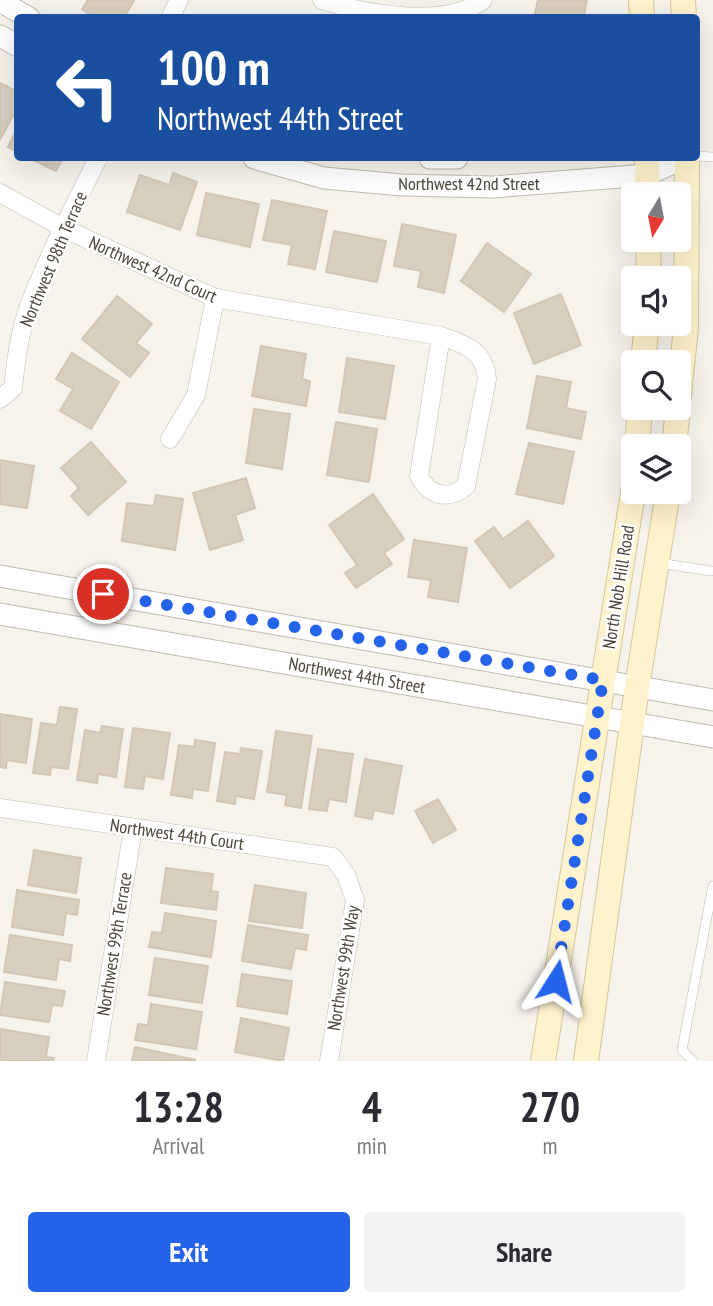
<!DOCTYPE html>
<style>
:root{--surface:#fff;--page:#f2f2f3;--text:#2b2b33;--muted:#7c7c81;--accent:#2563eb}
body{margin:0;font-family:"PT Sans Narrow",sans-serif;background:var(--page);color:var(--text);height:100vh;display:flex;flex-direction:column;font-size:26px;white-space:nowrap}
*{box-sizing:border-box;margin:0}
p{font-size:23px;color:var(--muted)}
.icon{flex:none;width:38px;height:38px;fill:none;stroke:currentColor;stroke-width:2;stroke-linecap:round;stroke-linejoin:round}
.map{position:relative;height:1061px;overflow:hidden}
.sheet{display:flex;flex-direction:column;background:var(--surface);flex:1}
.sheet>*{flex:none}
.top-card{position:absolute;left:14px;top:14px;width:686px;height:147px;border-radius:7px;box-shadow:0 7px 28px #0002;background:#1a4fa0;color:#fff;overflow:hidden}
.needle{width:46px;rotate:190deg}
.controls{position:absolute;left:621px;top:182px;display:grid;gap:14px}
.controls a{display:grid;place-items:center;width:70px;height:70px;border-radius:7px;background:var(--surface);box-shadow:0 7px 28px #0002;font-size:35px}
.pin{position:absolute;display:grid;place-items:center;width:60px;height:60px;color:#fff;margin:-30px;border:4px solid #fff;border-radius:50%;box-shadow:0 2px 7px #0007}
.me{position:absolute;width:77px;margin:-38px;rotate:9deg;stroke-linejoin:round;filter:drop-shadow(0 0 5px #0008)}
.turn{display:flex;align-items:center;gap:24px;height:147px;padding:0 28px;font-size:32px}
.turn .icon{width:91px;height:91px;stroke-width:2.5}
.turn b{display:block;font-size:49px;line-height:60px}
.eta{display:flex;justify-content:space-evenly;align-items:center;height:119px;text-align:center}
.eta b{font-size:42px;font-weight:800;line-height:49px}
.primary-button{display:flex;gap:14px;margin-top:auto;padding:14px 28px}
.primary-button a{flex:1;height:80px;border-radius:7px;background:var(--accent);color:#fff;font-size:28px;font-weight:800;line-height:80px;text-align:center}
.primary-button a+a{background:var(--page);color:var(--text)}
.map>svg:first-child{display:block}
.building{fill:#d8cfc1;stroke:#d3c7b4;stroke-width:2}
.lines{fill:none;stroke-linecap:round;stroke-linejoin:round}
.service-casing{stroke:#c2bbae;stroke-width:10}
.minor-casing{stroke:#c2bbae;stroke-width:19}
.tertiary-casing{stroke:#c2bbae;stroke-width:23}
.secondary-casing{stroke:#d6c79b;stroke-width:26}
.service{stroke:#fff;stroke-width:9}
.minor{stroke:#fff;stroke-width:18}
.tertiary{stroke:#fff;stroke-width:21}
.secondary{stroke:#fff3cd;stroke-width:24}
.route{stroke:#2563eb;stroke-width:12;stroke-dasharray:0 21.6}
.labels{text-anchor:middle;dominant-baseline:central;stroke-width:5;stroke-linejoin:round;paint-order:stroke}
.street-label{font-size:18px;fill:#4b4439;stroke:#fff}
</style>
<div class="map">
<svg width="713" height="1061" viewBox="0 0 713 1061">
<rect width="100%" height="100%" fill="#f6f3ec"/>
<!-- building -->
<g class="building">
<polygon points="88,0 134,0 124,18 95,18 82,9"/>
<polygon points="538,0 587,0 583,18 534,18"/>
<polygon points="0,83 18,92 18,106 0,140"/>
<polygon points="18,127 18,152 8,147"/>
<polygon points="29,158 63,158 56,171"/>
<polygon points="173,173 197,182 180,230 127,212 140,175 169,185"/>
<polygon points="206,193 259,204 250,247 197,235"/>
<polygon points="272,200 327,211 315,269 288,264 292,245 263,240"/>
<polygon points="402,224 456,235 444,293 418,287 421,271 394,266"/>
<polygon points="334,231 386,241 377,282 326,272"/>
<polygon points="487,243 531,274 504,312 461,281"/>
<polygon points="561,294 581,345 534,364 514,313"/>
<polygon points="117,296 152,324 136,343 149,353 130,377 82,339"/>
<polygon points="261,346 306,354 302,379 310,381 306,406 252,396"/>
<polygon points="72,353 119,382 91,429 60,411 73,389 56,379"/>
<polygon points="347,358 394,366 385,419 339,412"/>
<polygon points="537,376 571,382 566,408 586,412 581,439 527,428"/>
<polygon points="254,409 290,414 282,469 246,463"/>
<polygon points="336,422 377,429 369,482 327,475"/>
<polygon points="91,442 126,482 88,515 71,496 79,488 61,468"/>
<polygon points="529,443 574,452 563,504 516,494"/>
<polygon points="0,460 34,466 27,508 0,504"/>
<polygon points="246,478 255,508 235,515 243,540 210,550 193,493"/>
<polygon points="373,494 404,539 384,553 392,564 356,588 345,573 357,565 329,525"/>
<polygon points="156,495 183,499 175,550 122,541 127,503 154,506"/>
<polygon points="528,521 554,556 510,588 475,541 494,527 503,539"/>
<polygon points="414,540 467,548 458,602 428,597 431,580 408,577"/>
<polygon points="60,707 77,709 68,769 51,767 50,775 33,773 41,723 57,725"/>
<polygon points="0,714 32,719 26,763 7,760 6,768 0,767"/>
<polygon points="102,726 123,729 116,777 98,774 97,783 77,780 85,730 100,733"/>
<polygon points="133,728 170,733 163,779 145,776 143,789 125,787"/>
<polygon points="276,731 312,736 301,808 285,805 287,795 267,792"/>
<polygon points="195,740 215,743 208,791 193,789 192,798 171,795 179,745 194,747"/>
<polygon points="241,748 262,751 254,799 236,796 235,804 217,801 225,752 240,754"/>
<polygon points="318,749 353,754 346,802 329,799 327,811 309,809"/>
<polygon points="365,759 402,766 393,814 374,810 372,819 355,816"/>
<polygon points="438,799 456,830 433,843 415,811"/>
<polygon points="34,850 81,858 76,893 28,885"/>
<polygon points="166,868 213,874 211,891 218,892 216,910 161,903"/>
<polygon points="255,885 306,893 302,928 249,921"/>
<polygon points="17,890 79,900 77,915 66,913 63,935 12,927"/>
<polygon points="165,913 216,921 211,957 149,947 152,932 162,933"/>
<polygon points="248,925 308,935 306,950 295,948 291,969 242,961"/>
<polygon points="10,935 72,945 70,961 59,959 56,980 4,972"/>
<polygon points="155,958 208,966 202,1003 149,995"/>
<polygon points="242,974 292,981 287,1014 237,1006"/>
<polygon points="5,982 65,991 62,1006 52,1005 49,1022 0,1015"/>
<polygon points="151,1004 202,1012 196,1049 135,1040 138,1024 148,1025"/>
<polygon points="241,1018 289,1028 283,1061 235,1052"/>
<polygon points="0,1029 49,1037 46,1057 54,1058 53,1061 0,1061"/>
<polygon points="135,1047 196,1060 132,1061"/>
</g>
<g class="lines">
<defs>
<g id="service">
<polyline points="696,156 713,157"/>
<polyline points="659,563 711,571"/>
<polyline points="709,906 713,886"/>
<polyline points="693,1061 682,1050 709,906 713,907"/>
</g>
<g id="minor">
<path d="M322,0C365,14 446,29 483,0"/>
<polyline points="170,18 179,0"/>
<path d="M0,193L63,228L215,298L441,336C465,344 485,351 487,379L466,486C449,501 429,496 419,476L441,336"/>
<path d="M0,399L13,388C16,361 19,334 28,309C47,257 74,207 98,158"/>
<polyline points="170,439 196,395 215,298"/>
<polyline points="0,808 333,857 346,875 355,900 329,1061"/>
<polyline points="96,1061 133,828"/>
</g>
<g id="tertiary">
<polyline points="0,1 29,18"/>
<polyline points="0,36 18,46"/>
<polyline points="254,158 324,178 402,185 493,187 647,175 683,158"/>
<polyline points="430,158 457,158"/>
<polyline points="0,576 713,700"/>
<polyline points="0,614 713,737"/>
</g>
<g id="secondary">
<polyline points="641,0 642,18"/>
<polyline points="683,0 684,18"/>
<polyline points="647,194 647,158"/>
<polyline points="648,240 649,278"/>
<polyline points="643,362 647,324"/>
<polyline points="679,395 686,327 687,158"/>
<polyline points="637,446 640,408"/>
<polyline points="674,446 678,408"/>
<polyline points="543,1061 634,486"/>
<polyline points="586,1061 637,687 668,492"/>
</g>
</defs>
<!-- service casing -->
<use href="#service" class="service-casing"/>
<!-- minor casing -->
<use href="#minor" class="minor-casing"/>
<!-- tertiary casing -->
<use href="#tertiary" class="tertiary-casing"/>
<!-- secondary casing -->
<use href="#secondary" class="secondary-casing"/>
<!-- service -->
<use href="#service" class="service"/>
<!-- minor -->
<use href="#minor" class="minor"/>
<!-- tertiary -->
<use href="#tertiary" class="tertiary"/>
<!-- secondary -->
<use href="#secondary" class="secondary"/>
</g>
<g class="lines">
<!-- route -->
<polyline class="route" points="103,594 603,680 556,981"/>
</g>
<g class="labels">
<!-- street labels -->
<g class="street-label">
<text x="469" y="183">Northwest 42nd Street</text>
<text transform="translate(53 259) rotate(-67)">Northwest 98th Terrace</text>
<text transform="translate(153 269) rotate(24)">Northwest 42nd Court</text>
<text transform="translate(618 587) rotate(-81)">North Nob Hill Road</text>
<text transform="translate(357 675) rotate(10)">Northwest 44th Street</text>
<text transform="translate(177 834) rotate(8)">Northwest 44th Court</text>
<text transform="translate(114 944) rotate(-81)">Northwest 99th Terrace</text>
<text transform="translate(343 968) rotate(-81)">Northwest 99th Way</text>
</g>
</g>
</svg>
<div class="controls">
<a><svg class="needle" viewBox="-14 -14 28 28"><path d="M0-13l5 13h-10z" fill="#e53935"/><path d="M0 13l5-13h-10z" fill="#7c7c81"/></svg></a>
<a><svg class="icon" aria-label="sound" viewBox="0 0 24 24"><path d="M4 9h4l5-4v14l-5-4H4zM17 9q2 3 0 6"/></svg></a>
<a><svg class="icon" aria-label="search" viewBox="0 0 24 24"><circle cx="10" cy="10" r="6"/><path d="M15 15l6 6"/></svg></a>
<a><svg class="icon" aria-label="layers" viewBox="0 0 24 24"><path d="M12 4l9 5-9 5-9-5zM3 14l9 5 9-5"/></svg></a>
</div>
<div class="pin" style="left:103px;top:594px;background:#d93025"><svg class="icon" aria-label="arrive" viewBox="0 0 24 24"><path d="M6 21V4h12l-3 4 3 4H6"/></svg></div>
<svg class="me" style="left:556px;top:981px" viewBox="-20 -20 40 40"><path d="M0-17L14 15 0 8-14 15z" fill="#2563eb" stroke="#fff" stroke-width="4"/></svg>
<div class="top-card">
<div class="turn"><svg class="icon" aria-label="left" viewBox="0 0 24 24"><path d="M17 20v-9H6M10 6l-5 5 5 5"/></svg><div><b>100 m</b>Northwest 44th Street</div></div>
</div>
</div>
<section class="sheet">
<div class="eta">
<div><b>13:28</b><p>Arrival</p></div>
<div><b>4</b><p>min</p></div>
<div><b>270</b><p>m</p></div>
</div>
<div class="primary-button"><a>Exit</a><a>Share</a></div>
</section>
